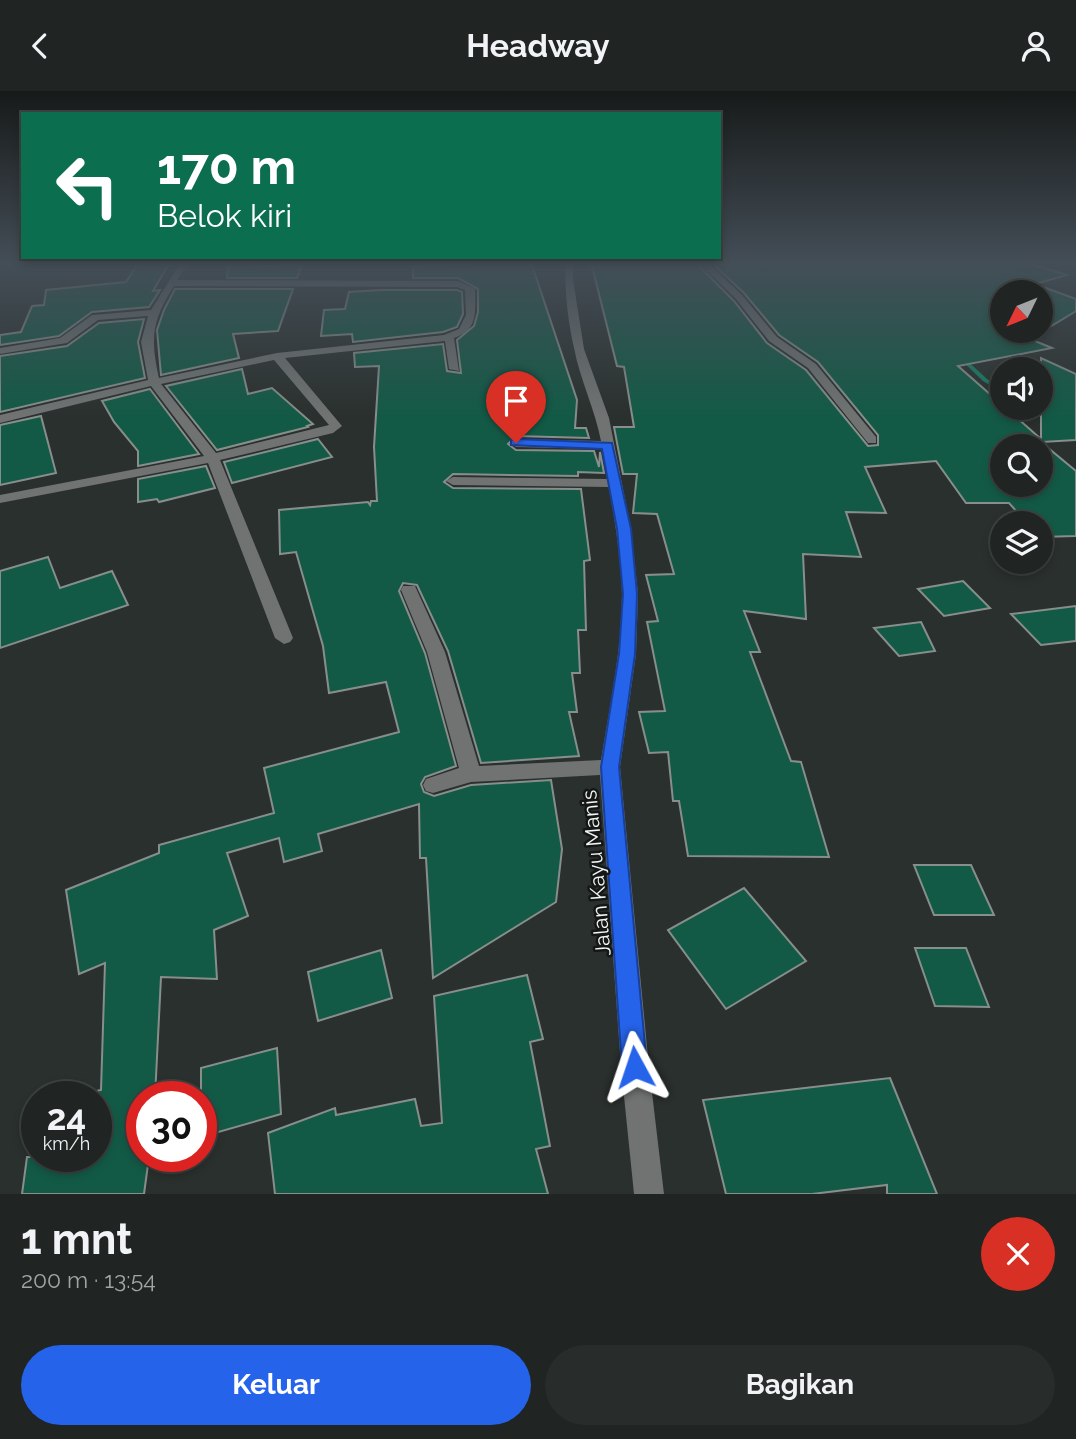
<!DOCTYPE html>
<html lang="id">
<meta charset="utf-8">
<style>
:root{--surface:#202422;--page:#282c2a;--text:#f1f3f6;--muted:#a2a4a5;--line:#3d4140;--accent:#2563eb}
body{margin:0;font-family:Raleway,sans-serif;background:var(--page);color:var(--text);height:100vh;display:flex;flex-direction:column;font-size:26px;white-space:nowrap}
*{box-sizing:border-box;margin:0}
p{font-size:23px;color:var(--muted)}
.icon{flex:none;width:38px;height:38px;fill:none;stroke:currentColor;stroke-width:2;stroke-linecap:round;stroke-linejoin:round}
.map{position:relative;height:1103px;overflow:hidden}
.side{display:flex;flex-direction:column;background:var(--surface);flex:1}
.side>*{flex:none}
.banner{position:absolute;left:21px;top:21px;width:700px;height:147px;border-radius:0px;box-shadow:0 4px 10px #0003,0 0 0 2px var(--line);background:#0b6e4f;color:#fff;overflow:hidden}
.needle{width:46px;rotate:227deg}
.buttons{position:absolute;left:990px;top:189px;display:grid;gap:14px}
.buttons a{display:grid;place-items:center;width:63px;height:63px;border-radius:50%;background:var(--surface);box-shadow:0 4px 10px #0003,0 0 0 2px var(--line);font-size:35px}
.speed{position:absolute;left:21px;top:990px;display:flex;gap:14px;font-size:35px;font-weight:700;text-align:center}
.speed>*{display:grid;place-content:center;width:91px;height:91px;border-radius:50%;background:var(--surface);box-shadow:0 4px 10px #0003,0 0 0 2px var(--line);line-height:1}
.speed small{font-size:18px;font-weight:400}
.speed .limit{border:10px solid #d22;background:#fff;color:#111}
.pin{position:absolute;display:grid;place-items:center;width:60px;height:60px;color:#fff;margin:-72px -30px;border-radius:50% 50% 50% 0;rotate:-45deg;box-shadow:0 0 7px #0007}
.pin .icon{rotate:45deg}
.me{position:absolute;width:77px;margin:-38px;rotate:355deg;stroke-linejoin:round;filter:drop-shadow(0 0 5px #0008)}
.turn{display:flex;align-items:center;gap:24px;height:147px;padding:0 21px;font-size:32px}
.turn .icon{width:91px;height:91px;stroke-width:2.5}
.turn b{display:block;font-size:49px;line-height:60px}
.round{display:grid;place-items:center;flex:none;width:74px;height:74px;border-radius:37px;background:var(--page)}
.summary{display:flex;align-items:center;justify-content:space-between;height:119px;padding:0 21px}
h1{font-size:42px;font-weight:700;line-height:52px}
.cta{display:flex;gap:14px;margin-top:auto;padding:14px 21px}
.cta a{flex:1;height:80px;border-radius:42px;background:var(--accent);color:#fff;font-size:28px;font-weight:700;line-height:80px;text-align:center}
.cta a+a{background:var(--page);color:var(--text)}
header{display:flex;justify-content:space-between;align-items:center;height:91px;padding:0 21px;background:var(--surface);font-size:32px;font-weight:700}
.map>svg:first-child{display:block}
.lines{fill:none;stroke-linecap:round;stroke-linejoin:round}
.stream{fill:#157f63;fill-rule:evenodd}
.building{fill:#135a46;stroke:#878e8b;stroke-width:2;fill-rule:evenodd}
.minor{fill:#707372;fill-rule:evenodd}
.route{fill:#2563eb;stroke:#184099;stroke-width:2}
.labels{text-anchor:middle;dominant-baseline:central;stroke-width:5;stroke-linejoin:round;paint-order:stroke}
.street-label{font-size:21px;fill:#f2f6f4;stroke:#141716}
</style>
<header><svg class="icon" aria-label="back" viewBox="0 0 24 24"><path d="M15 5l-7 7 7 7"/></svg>Headway<svg class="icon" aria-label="person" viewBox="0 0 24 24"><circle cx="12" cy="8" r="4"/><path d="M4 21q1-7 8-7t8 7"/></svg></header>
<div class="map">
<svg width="1076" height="1103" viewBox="0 0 1076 1103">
<rect width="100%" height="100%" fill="#2a302d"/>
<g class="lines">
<!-- stream -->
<polygon class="stream" points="960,263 987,288 1003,297 1003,302 983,290 958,266 957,265"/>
</g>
<!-- building -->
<g class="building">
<polygon points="139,171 170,171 153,200 160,199 149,216 92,221 59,245 0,254 0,244 21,241 32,215 44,214 46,199 126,191"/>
<polygon points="496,171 531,171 577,309 575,337 586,337 589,347 516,345 508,353 516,359 594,360 599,376 600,361 604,382 578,381 578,385 453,383 444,391 453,397 581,398 590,469 584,470 586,539 578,539 580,582 572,582 577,621 569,621 579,665 481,672 448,560 417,494 403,492 399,500 425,562 456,675 425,686 421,693 424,701 434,705 471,694 551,689 562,758 556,811 433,887 426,767 420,767 419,713 318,743 322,760 284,771 279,747 227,762 248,825 214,839 217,888 161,886 155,1006 142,1006 142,1066 149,1066 144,1103 22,1103 27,1066 96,1066 96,1000 101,999 105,872 79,883 66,799 159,762 159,754 274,722 264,677 399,641 386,591 329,602 323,555 296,461 280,463 279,419 368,411 370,414 371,410 377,410 374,356 379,275 355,276 354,262 443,253 447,280 461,282 457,249 474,235 478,221 478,198 458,187 413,187 413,175"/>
<path d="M591,171H695L734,210L767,252L806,279L868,355L878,354V344L818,271L779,244L744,202L711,171H1024L1067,184L1035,193L1076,208V220L1030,248L1052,257L958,275L1041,348V267L1076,283V349L1041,351L1076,380V445L1041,446V432H1027L1009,412H966L936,370L865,376L886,422L846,421L861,466L803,463L806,528L744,520L760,561H750L791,670L801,671L829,766L688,765L679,710H673L668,661L649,662L639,621L665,620L647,531L658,530L646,484L674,483L657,423L633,422L637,383H623L614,336H634L624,276L617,275ZM1003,201H1041V240H1003ZM1003,355H1041V394H1003Z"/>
<polygon points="302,174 297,187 227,187 228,176"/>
<polygon points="175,198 293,198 278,240 233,243 239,267 161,284 157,239 164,219"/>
<polygon points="380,199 457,199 462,201 463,223 457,236 443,241 353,251 352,243 321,245 324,219 345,218 349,201"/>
<polygon points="144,228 138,251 145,287 0,321 0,265 67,255 99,232"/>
<polygon points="242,278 248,303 272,297 313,333 307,335 308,336 217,359 166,295"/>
<polygon points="150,298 199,363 138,375 138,360 114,331 102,310"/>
<polygon points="41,325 56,382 0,394 0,334"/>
<polygon points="318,348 332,366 232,392 224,371"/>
<polygon points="206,375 215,397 159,411 157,408 138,411 138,388"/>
<polygon points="48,466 60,497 112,480 128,514 0,557 0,480"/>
<polygon points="963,490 990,517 944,525 918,498"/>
<polygon points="1076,515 1076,550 1041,554 1011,523"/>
<polygon points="921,531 935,560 899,565 874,537"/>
<polygon points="914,774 971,774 994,824 934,824"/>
<polygon points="744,797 806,870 726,918 668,839"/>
<polygon points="915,857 966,857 989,916 935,915"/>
<polygon points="381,859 392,907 318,930 308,881"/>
<polygon points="527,884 543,948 530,951 550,1055 536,1058 548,1103 275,1103 268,1042 335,1017 336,1024 415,1008 421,1035 442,1032 434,905"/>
<polygon points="277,957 281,1023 201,1046 201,977"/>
<polygon points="890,987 937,1103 887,1103 887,1094 812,1103 726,1103 703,1009"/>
</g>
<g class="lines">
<!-- minor -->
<g class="minor">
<path d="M181,171H189L177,189L458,190L475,198C475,220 479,239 454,247L459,280L449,278L445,250L285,267L342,335L333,342L220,369L293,547L290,551L284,553L275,547L208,372L0,412V404L204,365L151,295L0,332V324L148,289L141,251L148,225L98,229L67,252L0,263V257L60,247L92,224L151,219ZM174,195L457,196L465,199L466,224L459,238L444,244L277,262L159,287C150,246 152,230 174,195ZM274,269L329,334L216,362L161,293Z"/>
<path d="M566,171H574L573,188L584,258L609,327L631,438L638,503L636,563L620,676L649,976L664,1103H634L621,976L600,684L471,691L433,702L426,700L423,694L426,688L459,677L427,561L401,499L403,495H415L445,561L479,675L601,669C610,614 622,558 622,503C621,467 615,431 609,396L453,394L446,390L453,386L608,388L602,358L516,356L510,352L516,348L601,350C595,318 580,289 574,257C568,230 564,199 566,171Z"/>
<polygon points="698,171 707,171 742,204 777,246 816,273 876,346 876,352 868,352 808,277 769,250 736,208"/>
</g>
</g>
<!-- sky -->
<linearGradient id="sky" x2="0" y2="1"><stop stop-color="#171a19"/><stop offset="0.53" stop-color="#444e57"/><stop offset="1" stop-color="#444e57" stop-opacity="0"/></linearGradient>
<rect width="1076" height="325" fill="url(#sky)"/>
<!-- route -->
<polygon class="route" points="516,348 612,352 631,438 637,503 635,563 619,676 647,976 644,985 635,989 626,985 622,976 601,676 619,563 623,503 617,438 602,358 511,354 511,349"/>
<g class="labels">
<!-- street labels -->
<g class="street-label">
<text transform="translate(596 782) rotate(-95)">Jalan Kayu Manis</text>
</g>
</g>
</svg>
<div class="buttons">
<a><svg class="needle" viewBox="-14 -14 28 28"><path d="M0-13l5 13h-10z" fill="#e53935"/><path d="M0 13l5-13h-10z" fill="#a2a4a5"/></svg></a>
<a><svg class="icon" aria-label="sound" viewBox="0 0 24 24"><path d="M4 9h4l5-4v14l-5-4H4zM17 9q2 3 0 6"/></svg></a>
<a><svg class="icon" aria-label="search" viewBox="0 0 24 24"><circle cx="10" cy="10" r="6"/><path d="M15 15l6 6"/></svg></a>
<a><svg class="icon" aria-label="layers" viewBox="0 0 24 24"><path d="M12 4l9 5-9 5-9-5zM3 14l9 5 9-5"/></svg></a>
</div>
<div class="speed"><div>24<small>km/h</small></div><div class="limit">30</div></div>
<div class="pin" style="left:516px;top:352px;background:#d93025"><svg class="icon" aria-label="arrive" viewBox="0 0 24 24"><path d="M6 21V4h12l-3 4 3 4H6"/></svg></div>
<svg class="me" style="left:635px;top:976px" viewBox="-20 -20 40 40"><path d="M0-17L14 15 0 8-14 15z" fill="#2563eb" stroke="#fff" stroke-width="4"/></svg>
<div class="banner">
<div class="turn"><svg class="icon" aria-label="left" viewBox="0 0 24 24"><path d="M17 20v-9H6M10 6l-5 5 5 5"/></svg><div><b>170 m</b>Belok kiri</div></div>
</div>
</div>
<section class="side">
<div class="summary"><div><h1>1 mnt</h1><p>200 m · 13:54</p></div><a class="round" style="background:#d93025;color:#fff"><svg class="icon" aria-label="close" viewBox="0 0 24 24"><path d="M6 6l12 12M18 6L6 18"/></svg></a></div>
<div class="cta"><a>Keluar</a><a>Bagikan</a></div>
</section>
